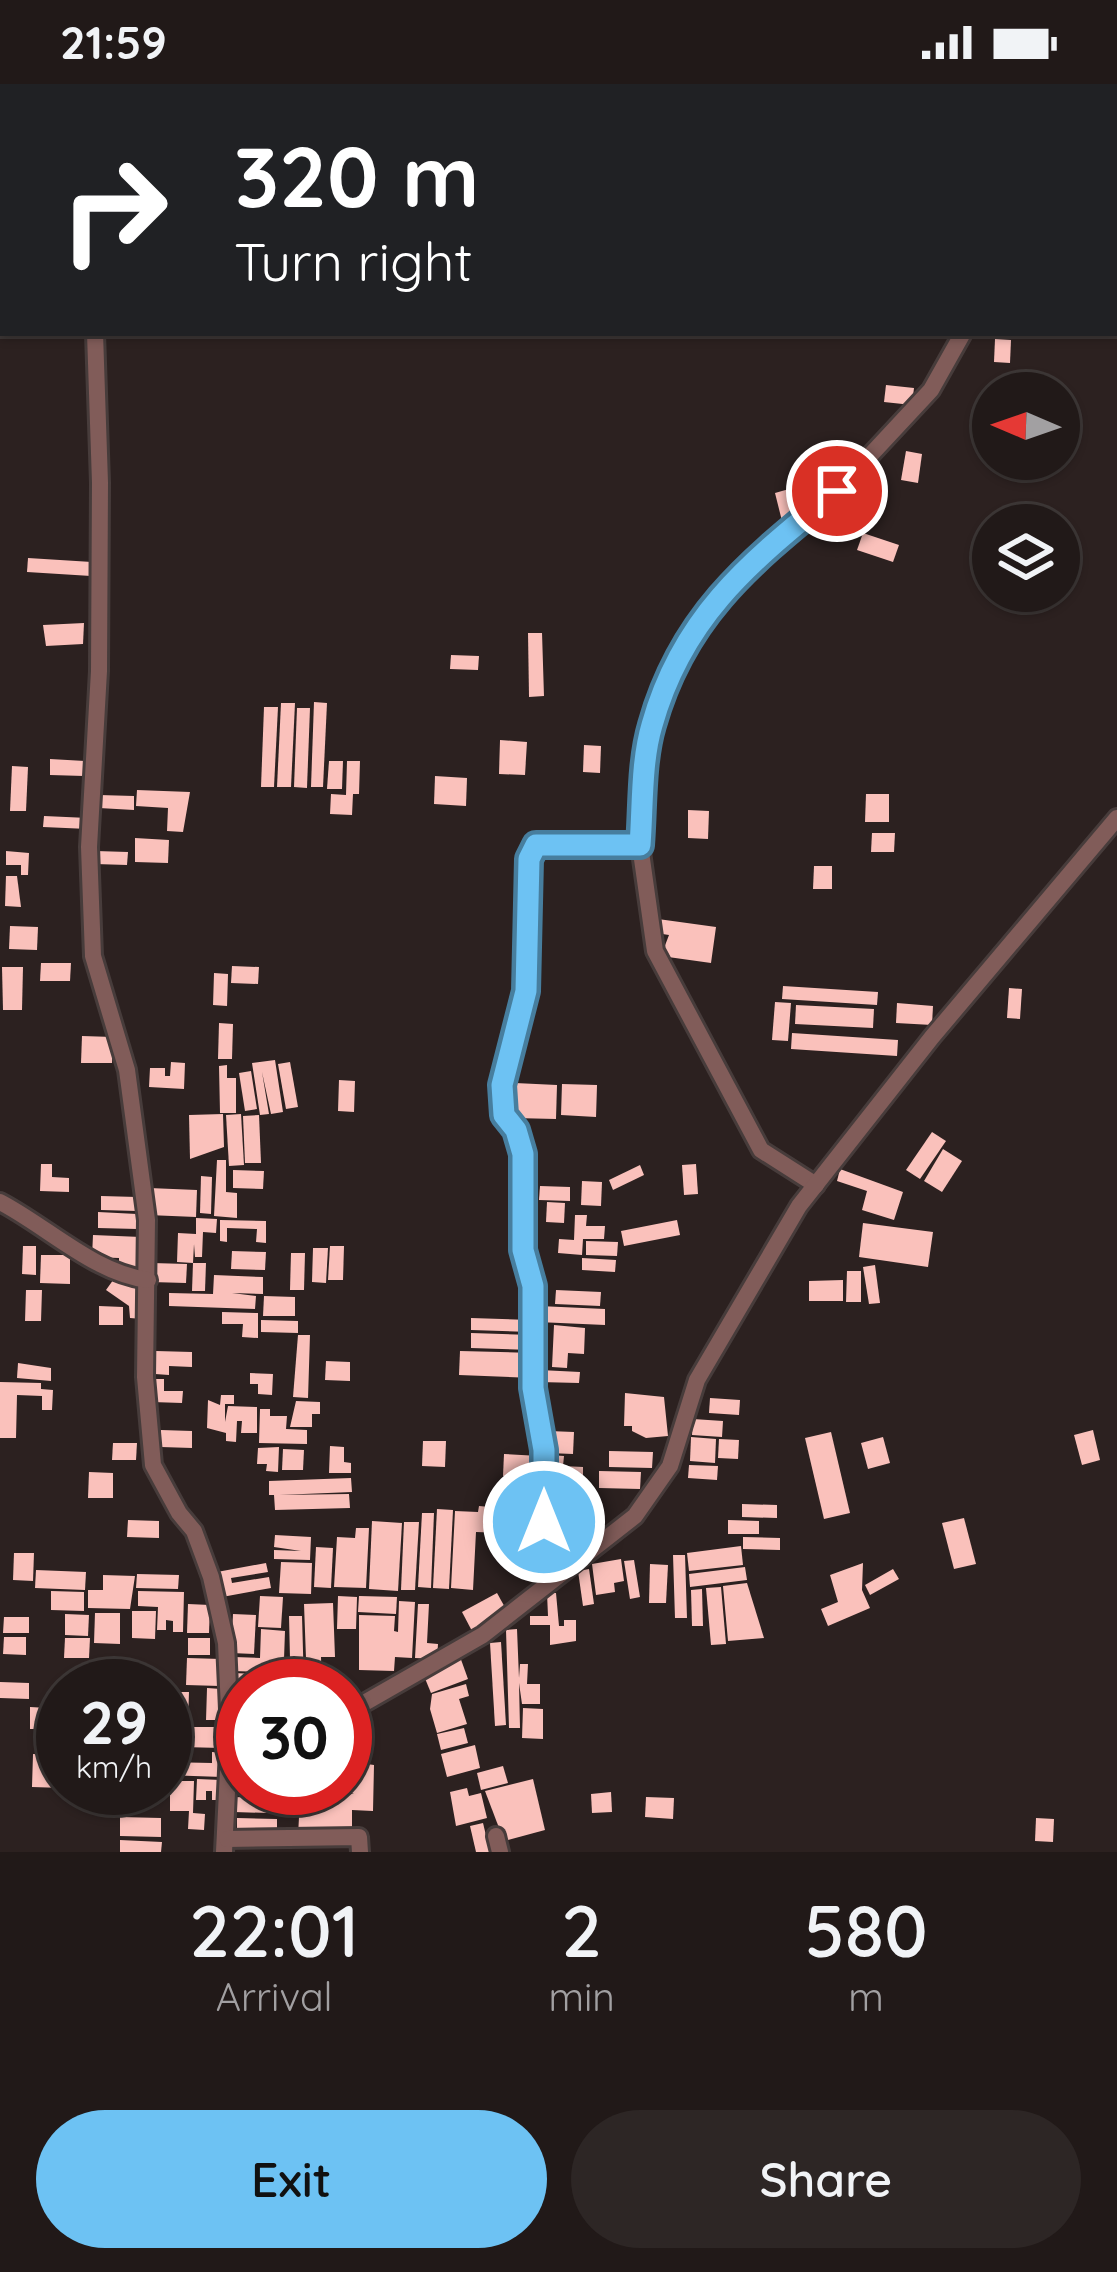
<!DOCTYPE html>
<style>
:root{--surface:#211918;--page:#2d2625;--text:#f1f3f6;--muted:#a2a0a2;--line:#3e3837;--accent:#6dc2f3}
body{margin:0;font-family:Quicksand,sans-serif;background:var(--page);color:var(--text);height:100vh;display:flex;flex-direction:column;font-size:45px;white-space:nowrap}
*{box-sizing:border-box;margin:0}
p{font-size:39px;color:var(--muted)}
.icon{flex:none;width:66px;height:66px;fill:none;stroke:currentColor;stroke-width:2;stroke-linecap:round;stroke-linejoin:round}
.map{position:relative;height:1768px;overflow:hidden}
.sheet{display:flex;flex-direction:column;background:var(--surface);flex:1}
.sheet>*{flex:none}
.guide{position:absolute;left:0px;top:0px;width:1119px;height:252px;box-shadow:0 3px 9px #0004,0 0 0 3px var(--line);background:#202124;color:#fff;overflow:hidden}
.needle{width:78px;rotate:272deg}
.buttons{position:absolute;left:972px;top:288px;display:grid;gap:24px}
.buttons a{display:grid;place-items:center;width:108px;height:108px;border-radius:50%;background:var(--surface);box-shadow:0 3px 9px #0004,0 0 0 3px var(--line);font-size:60px}
.speed{position:absolute;left:36px;top:1575px;display:flex;gap:24px;font-size:60px;font-weight:700;text-align:center}
.speed>*{display:grid;place-content:center;width:156px;height:156px;border-radius:50%;background:var(--surface);box-shadow:0 3px 9px #0004,0 0 0 3px var(--line);line-height:1}
.speed small{font-size:30px;font-weight:400}
.speed .limit{border:18px solid #d22;background:#fff;color:#111}
.pin{position:absolute;display:grid;place-items:center;width:102px;height:102px;color:#fff;margin:-51px;border:6px solid #fff;border-radius:50%;box-shadow:0 3px 12px #0007}
.me{position:absolute;width:132px;margin:-66px;rotate:0deg;stroke-linejoin:round;filter:drop-shadow(0 0 9px #0008)}
.turn{display:flex;align-items:center;gap:42px;height:252px;padding:0 36px;font-size:54px}
.turn .icon{width:156px;height:156px;stroke-width:2.5}
.turn b{display:block;font-size:84px;line-height:102px}
.eta{display:flex;justify-content:space-evenly;align-items:center;height:204px;text-align:center}
.eta b{font-size:72px;font-weight:600;line-height:84px}
.action{display:flex;gap:24px;margin-top:auto;padding:24px 36px}
.action a{flex:1;height:138px;border-radius:72px;background:var(--accent);color:#111;font-size:48px;font-weight:600;line-height:138px;text-align:center}
.action a+a{background:var(--page);color:var(--text)}
.status{display:flex;justify-content:space-between;align-items:center;height:84px;padding:0 60px;background:var(--surface);direction:ltr}
.status svg{height:33px;fill:currentColor}
.map>svg:first-child{display:block}
.building{fill:#fac1bb}
.lines{fill:none;stroke-linecap:round;stroke-linejoin:round}
.minor-casing{stroke:#473c3b;stroke-width:22}
.minor{stroke:#815c59;stroke-width:16}
.route-casing{stroke:#477e9e;stroke-width:30}
.route{stroke:#6dc2f3;stroke-width:21}
</style>
<div class="status"><b>21:59</b><svg viewBox="0 0 49 12"><path d="M0 12V9h3v3zM5 12V6h3v6zM10 12V3h3v9zM15 12V0h3v12zM26 1h20v11H26zM47 4h2v5h-2z"/></svg></div>
<div class="map">
<svg width="1117" height="1768" viewBox="0 0 1117 1768">
<rect width="100%" height="100%" fill="#2c2120"/>
<!-- building -->
<g class="building">
<polygon points="995,255 1011,256 1010,279 994,278"/>
<polygon points="886,301 914,304 912,321 884,318"/>
<polygon points="848,363 857,370 851,381 828,396 816,368"/>
<polygon points="906,367 922,370 918,399 901,396"/>
<polygon points="789,405 796,433 782,437 775,409"/>
<polygon points="863,449 899,461 893,478 857,466"/>
<polygon points="28,474 92,478 91,492 27,488"/>
<polygon points="84,539 83,560 46,562 43,541"/>
<polygon points="528,549 542,549 544,612 529,613"/>
<polygon points="451,571 479,572 478,586 450,585"/>
<polygon points="314,618 327,619 323,703 311,703"/>
<polygon points="281,619 295,619 291,703 277,703"/>
<polygon points="264,623 278,623 274,703 261,703"/>
<polygon points="297,624 310,624 307,704 294,703"/>
<polygon points="500,656 527,658 525,691 499,690"/>
<polygon points="584,661 601,662 600,689 583,688"/>
<polygon points="50,675 85,677 84,692 50,691"/>
<polygon points="329,677 343,677 342,705 327,705"/>
<polygon points="347,677 360,677 359,710 353,710 352,731 330,730 331,710 346,711"/>
<polygon points="12,682 28,683 26,727 10,727"/>
<polygon points="435,692 467,694 466,722 434,720"/>
<polygon points="137,706 190,708 183,748 167,747 168,724 136,722"/>
<polygon points="866,710 889,710 889,738 865,738"/>
<polygon points="99,711 134,712 134,726 99,724"/>
<polygon points="688,726 709,727 708,755 688,754"/>
<polygon points="44,732 88,734 88,745 43,743"/>
<polygon points="872,749 895,749 894,768 871,768"/>
<polygon points="135,754 169,756 168,779 135,778"/>
<polygon points="6,767 29,769 28,791 21,791 21,781 6,781"/>
<polygon points="96,767 128,768 127,781 95,780"/>
<polygon points="814,782 832,782 832,805 813,805"/>
<polygon points="6,792 17,792 21,823 5,822"/>
<polygon points="658,835 716,843 711,879 661,872 669,851 656,849"/>
<polygon points="10,842 38,843 37,866 9,865"/>
<polygon points="41,879 71,879 70,897 40,897"/>
<polygon points="232,882 259,883 258,900 231,899"/>
<polygon points="2,883 23,883 22,926 3,926"/>
<polygon points="214,889 228,890 227,922 213,921"/>
<polygon points="783,902 878,908 877,921 782,915"/>
<polygon points="1009,904 1022,905 1020,935 1007,934"/>
<polygon points="775,918 791,919 788,957 772,956"/>
<polygon points="897,919 933,922 932,941 896,939"/>
<polygon points="796,921 874,925 873,944 795,940"/>
<polygon points="219,939 233,940 232,975 218,975"/>
<polygon points="792,949 898,956 897,972 791,965"/>
<polygon points="82,952 113,953 112,979 81,979"/>
<polygon points="275,976 283,1028 271,1030 262,988 269,1030 260,1031 252,979"/>
<polygon points="171,978 185,979 184,1005 149,1003 150,984 165,984 165,992 170,992"/>
<polygon points="290,978 298,1023 286,1025 278,980"/>
<polygon points="227,981 227,994 236,994 236,1029 220,1029 219,982"/>
<polygon points="251,987 257,1025 245,1027 239,989"/>
<polygon points="339,996 355,997 354,1028 338,1027"/>
<polygon points="515,999 557,1001 556,1035 514,1034"/>
<polygon points="562,1000 597,1001 596,1033 561,1031"/>
<polygon points="223,1030 224,1063 190,1075 189,1031"/>
<polygon points="241,1030 244,1081 229,1082 226,1031"/>
<polygon points="259,1031 261,1079 245,1079 243,1032"/>
<polygon points="932,1048 946,1057 920,1095 906,1086"/>
<polygon points="943,1065 962,1077 942,1108 924,1097"/>
<polygon points="217,1076 226,1076 226,1108 237,1109 237,1134 214,1132"/>
<polygon points="41,1080 52,1080 52,1093 69,1094 69,1108 40,1107"/>
<polygon points="696,1080 698,1110 684,1111 682,1081"/>
<polygon points="640,1081 644,1091 613,1106 609,1096"/>
<polygon points="840,1085 903,1108 894,1136 862,1126 867,1107 837,1097"/>
<polygon points="233,1086 264,1087 263,1105 233,1104"/>
<polygon points="201,1092 212,1093 211,1130 200,1129"/>
<polygon points="582,1097 602,1098 601,1122 581,1121"/>
<polygon points="540,1102 570,1103 570,1117 539,1116"/>
<polygon points="149,1104 197,1106 196,1133 148,1131"/>
<polygon points="101,1112 137,1113 137,1127 101,1126"/>
<polygon points="547,1118 565,1119 564,1139 546,1138"/>
<polygon points="98,1128 137,1130 137,1145 98,1144"/>
<polygon points="575,1131 587,1131 586,1142 605,1142 604,1155 583,1155 582,1171 558,1169 559,1155 574,1156"/>
<polygon points="196,1134 217,1135 216,1149 203,1148 202,1173 195,1173 194,1160 193,1179 177,1178 178,1149 196,1150"/>
<polygon points="220,1136 266,1137 266,1159 256,1158 257,1145 227,1144 227,1158 220,1157"/>
<polygon points="677,1136 680,1151 624,1162 621,1147"/>
<polygon points="863,1139 933,1148 928,1183 859,1173"/>
<polygon points="93,1151 141,1153 140,1192 119,1191 119,1174 92,1173"/>
<polygon points="586,1157 618,1158 617,1172 586,1171"/>
<polygon points="23,1162 36,1162 36,1191 22,1190"/>
<polygon points="330,1162 344,1162 343,1196 328,1196"/>
<polygon points="313,1164 328,1164 326,1199 312,1198"/>
<polygon points="232,1167 266,1168 265,1186 231,1185"/>
<polygon points="291,1169 305,1169 304,1206 290,1206"/>
<polygon points="41,1171 70,1171 70,1200 40,1199"/>
<polygon points="582,1174 616,1176 615,1188 582,1186"/>
<polygon points="152,1179 187,1180 186,1199 151,1198"/>
<polygon points="193,1179 206,1179 205,1207 192,1207"/>
<polygon points="875,1181 880,1219 869,1220 863,1183"/>
<polygon points="847,1187 861,1187 861,1218 846,1218"/>
<polygon points="214,1191 263,1193 263,1210 232,1209 256,1212 255,1225 169,1222 169,1209 213,1210"/>
<polygon points="116,1192 143,1203 142,1235 130,1234 129,1222 106,1206"/>
<polygon points="843,1196 843,1217 809,1217 809,1197"/>
<polygon points="26,1206 42,1206 41,1237 25,1237"/>
<polygon points="556,1206 601,1208 600,1222 555,1220"/>
<polygon points="264,1212 295,1213 295,1232 263,1232"/>
<polygon points="99,1222 123,1223 123,1241 99,1241"/>
<polygon points="539,1222 605,1225 605,1241 538,1238"/>
<polygon points="222,1228 258,1229 258,1254 242,1253 243,1240 222,1240"/>
<polygon points="471,1234 530,1236 530,1248 471,1246"/>
<polygon points="261,1236 298,1237 298,1249 261,1248"/>
<polygon points="554,1241 585,1244 584,1270 568,1269 567,1284 552,1283"/>
<polygon points="471,1249 532,1251 532,1266 471,1264"/>
<polygon points="298,1251 310,1251 308,1314 293,1313"/>
<polygon points="156,1267 192,1268 192,1283 169,1282 169,1291 155,1290"/>
<polygon points="460,1267 533,1269 533,1294 459,1291"/>
<polygon points="326,1277 350,1278 350,1297 325,1296"/>
<polygon points="18,1279 51,1284 51,1297 17,1294"/>
<polygon points="540,1286 580,1288 579,1299 539,1298"/>
<polygon points="250,1289 273,1290 272,1311 258,1310 258,1300 250,1300"/>
<polygon points="153,1295 164,1295 164,1307 183,1307 182,1319 152,1318"/>
<polygon points="0,1298 41,1299 41,1305 53,1306 52,1326 42,1326 42,1312 17,1311 16,1354 0,1354"/>
<polygon points="625,1309 664,1313 668,1352 646,1354 632,1347 632,1342 624,1342"/>
<polygon points="221,1311 234,1311 234,1320 225,1320 225,1338 228,1322 257,1323 257,1349 241,1349 242,1337 237,1337 236,1358 226,1357 226,1349 207,1344 208,1316 220,1321"/>
<polygon points="710,1314 740,1316 739,1331 709,1329"/>
<polygon points="296,1317 320,1318 320,1330 312,1330 312,1343 290,1343"/>
<polygon points="260,1325 270,1325 270,1332 287,1332 286,1345 307,1346 307,1360 259,1359"/>
<polygon points="693,1335 723,1337 722,1353 692,1351"/>
<polygon points="161,1346 192,1347 192,1364 161,1363"/>
<polygon points="1093,1346 1100,1376 1082,1381 1074,1351"/>
<polygon points="549,1347 574,1348 573,1370 548,1369"/>
<polygon points="831,1348 850,1429 824,1435 805,1354"/>
<polygon points="691,1353 716,1355 715,1379 690,1377"/>
<polygon points="883,1353 890,1379 868,1385 861,1359"/>
<polygon points="719,1355 739,1356 738,1375 718,1374"/>
<polygon points="423,1357 446,1357 445,1383 422,1382"/>
<polygon points="113,1359 137,1359 136,1376 112,1376"/>
<polygon points="330,1362 344,1363 344,1378 351,1379 351,1389 329,1389"/>
<polygon points="279,1363 278,1388 266,1387 267,1380 257,1380 258,1364"/>
<polygon points="283,1365 304,1366 303,1386 282,1386"/>
<polygon points="609,1367 653,1368 652,1384 609,1383"/>
<polygon points="504,1370 539,1372 538,1394 503,1392"/>
<polygon points="549,1371 564,1372 563,1382 583,1383 583,1400 547,1398"/>
<polygon points="689,1381 718,1382 717,1396 688,1394"/>
<polygon points="599,1387 641,1388 640,1405 599,1404"/>
<polygon points="89,1388 113,1389 113,1414 88,1414"/>
<polygon points="351,1394 352,1408 279,1411 349,1410 350,1424 275,1426 274,1411 269,1411 269,1397"/>
<polygon points="506,1396 541,1398 540,1421 504,1420"/>
<polygon points="546,1403 584,1405 583,1420 546,1419"/>
<polygon points="742,1420 777,1421 777,1434 742,1433"/>
<polygon points="479,1422 537,1427 536,1443 504,1442 504,1449 476,1448 473,1506 451,1504 455,1427 478,1428"/>
<polygon points="547,1423 585,1424 584,1437 547,1435"/>
<polygon points="437,1425 453,1426 449,1505 433,1504"/>
<polygon points="422,1429 434,1429 431,1504 418,1503"/>
<polygon points="964,1434 976,1480 954,1485 942,1439"/>
<polygon points="128,1436 159,1437 159,1454 127,1453"/>
<polygon points="728,1436 759,1437 759,1450 728,1450"/>
<polygon points="372,1437 402,1439 398,1507 369,1505"/>
<polygon points="404,1438 419,1438 415,1506 401,1506"/>
<polygon points="356,1444 369,1444 366,1504 334,1503 337,1453 355,1454"/>
<polygon points="275,1451 311,1453 310,1476 274,1475 274,1466 301,1467 274,1463"/>
<polygon points="743,1453 780,1454 780,1466 743,1465"/>
<polygon points="509,1462 546,1464 545,1486 508,1484"/>
<polygon points="741,1462 743,1481 689,1487 687,1469"/>
<polygon points="316,1463 333,1464 331,1504 314,1503"/>
<polygon points="14,1469 34,1469 33,1497 13,1496"/>
<polygon points="673,1471 685,1471 687,1534 675,1534"/>
<polygon points="621,1475 624,1497 614,1499 615,1508 596,1511 592,1480"/>
<polygon points="634,1476 640,1513 630,1515 624,1477"/>
<polygon points="281,1478 312,1479 311,1510 279,1509"/>
<polygon points="266,1479 268,1488 231,1494 232,1499 269,1493 271,1504 222,1513 217,1488"/>
<polygon points="863,1479 862,1506 870,1524 828,1542 821,1525 838,1518 830,1491"/>
<polygon points="650,1480 668,1481 666,1519 649,1519"/>
<polygon points="745,1483 747,1496 690,1503 689,1490"/>
<polygon points="589,1485 594,1520 583,1522 578,1487"/>
<polygon points="893,1485 899,1495 870,1511 865,1501"/>
<polygon points="36,1486 86,1488 85,1506 35,1504"/>
<polygon points="137,1490 179,1491 178,1505 136,1504"/>
<polygon points="103,1491 135,1492 130,1525 88,1524 88,1506 103,1506"/>
<polygon points="747,1499 764,1554 728,1557 723,1502"/>
<polygon points="721,1503 726,1560 711,1561 706,1504"/>
<polygon points="702,1505 703,1542 692,1542 691,1506"/>
<polygon points="51,1507 84,1508 84,1527 51,1526"/>
<polygon points="138,1507 184,1508 183,1548 173,1548 173,1537 166,1536 166,1546 157,1546 158,1523 138,1522"/>
<polygon points="497,1509 507,1527 472,1547 462,1528"/>
<polygon points="547,1509 556,1509 559,1542 564,1542 564,1536 576,1536 576,1557 550,1561 550,1541 530,1541 530,1532 548,1532"/>
<polygon points="260,1512 283,1513 281,1544 258,1543"/>
<polygon points="338,1512 357,1513 356,1545 337,1545"/>
<polygon points="359,1512 397,1513 396,1530 358,1528"/>
<polygon points="399,1517 415,1518 412,1574 395,1573 394,1587 359,1586 359,1531 395,1532 394,1547 398,1548"/>
<polygon points="333,1519 335,1573 321,1573 322,1602 307,1602 304,1520"/>
<polygon points="188,1520 210,1521 209,1549 187,1549"/>
<polygon points="418,1520 429,1520 427,1559 438,1560 437,1575 415,1574"/>
<polygon points="132,1527 156,1527 155,1555 132,1554"/>
<polygon points="95,1529 120,1529 120,1560 94,1559"/>
<polygon points="65,1530 89,1531 88,1552 65,1551"/>
<polygon points="233,1530 256,1531 254,1570 231,1569"/>
<polygon points="289,1532 302,1532 304,1602 290,1602 293,1589 233,1587 234,1573 260,1574 261,1545 285,1547 284,1575 290,1575"/>
<polygon points="4,1533 29,1533 29,1549 3,1549"/>
<polygon points="517,1545 519,1594 520,1580 528,1580 527,1600 540,1600 540,1620 522,1620 519,1599 520,1644 509,1644 506,1546"/>
<polygon points="4,1553 26,1553 26,1571 3,1570"/>
<polygon points="65,1554 90,1554 89,1574 64,1574"/>
<rect x="188" y="1554" width="22" height="17"/>
<polygon points="501,1558 506,1641 495,1642 490,1559"/>
<polygon points="459,1570 468,1595 431,1609 424,1592"/>
<polygon points="187,1574 221,1575 220,1602 186,1601"/>
<polygon points="113,1580 137,1580 136,1602 113,1602"/>
<polygon points="233,1589 284,1591 284,1602 233,1602"/>
<polygon points="0,1598 29,1599 29,1615 0,1614"/>
<polygon points="466,1600 469,1612 459,1615 467,1640 437,1649 430,1625 432,1610"/>
<polygon points="207,1604 221,1605 221,1636 206,1636"/>
<polygon points="169,1608 189,1608 188,1638 168,1638"/>
<polygon points="30,1623 48,1624 48,1645 30,1645"/>
<polygon points="523,1624 543,1625 543,1655 522,1654"/>
<polygon points="184,1643 221,1643 221,1664 183,1663"/>
<polygon points="464,1644 468,1659 441,1666 437,1650"/>
<polygon points="356,1648 368,1648 367,1680 374,1681 373,1727 352,1726 352,1743 337,1743 337,1749 298,1752 299,1733 310,1730 273,1729 273,1720 310,1719 276,1718 276,1704 309,1705 309,1714 324,1714 324,1707 334,1704 338,1710 354,1710 345,1707 345,1652 356,1652"/>
<polygon points="475,1661 480,1684 447,1693 441,1670"/>
<polygon points="212,1668 223,1669 222,1693 165,1691 165,1678 212,1679"/>
<polygon points="33,1670 63,1671 63,1704 32,1703"/>
<polygon points="503,1682 508,1699 481,1706 477,1689"/>
<polygon points="197,1695 221,1696 220,1716 212,1716 212,1707 206,1707 206,1716 196,1716"/>
<polygon points="533,1695 545,1746 504,1757 485,1707"/>
<polygon points="170,1697 194,1697 193,1729 205,1730 204,1746 188,1745 189,1727 170,1727"/>
<polygon points="467,1704 469,1712 481,1709 487,1734 456,1742 450,1708"/>
<polygon points="611,1708 612,1728 592,1729 591,1710"/>
<polygon points="234,1713 269,1714 269,1729 234,1728"/>
<polygon points="646,1713 674,1714 673,1735 645,1733"/>
<polygon points="120,1733 161,1734 161,1753 120,1752"/>
<polygon points="237,1734 277,1735 277,1752 237,1751"/>
<polygon points="1036,1734 1054,1735 1053,1758 1035,1757"/>
<polygon points="483,1739 490,1768 476,1768 470,1742"/>
<polygon points="120,1756 162,1758 161,1768 120,1768"/>
</g>
<g class="lines">
<defs>
<g id="minor">
<polyline points="75,0 75,3"/>
<polyline points="1071,3 1071,0"/>
<polyline points="95,249 100,399 99,587 89,763 93,872 127,986 147,1136 145,1293 153,1381 179,1429 194,1447 211,1493 226,1559 230,1647 224,1768"/>
<polyline points="816,1101 761,1066 655,867 640,761 650,645 677,570 722,508 837,407 931,306 963,249"/>
<path d="M0,1118C48,1143 94,1189 148,1196"/>
<polyline points="554,1494 548,1479 544,1366 533,1304 533,1202 523,1166 522,1069 516,1046 504,1031 502,1001 526,907 529,775 536,761 640,761"/>
<polyline points="345,1630 483,1551 635,1432 670,1382 697,1296 799,1122 932,953 1117,734"/>
<polyline points="496,1752 500,1768"/>
<polyline points="227,1755 359,1753 360,1768"/>
</g>
</defs>
<!-- minor casing -->
<use href="#minor" class="minor-casing"/>
<!-- minor -->
<use href="#minor" class="minor"/>
</g>
<g class="lines">
<defs>
<path id="route" d="M544,1438V1366L533,1304V1202L523,1166V1070L516,1046L504,1031L502,1001L526,907L529,775L536,761H640C643,722 641,678 652,641C683,530 752,477 837,407"/>
</defs>
<!-- route casing -->
<use href="#route" class="route-casing"/>
<!-- route -->
<use href="#route" class="route"/>
</g>
</svg>
<div class="buttons">
<a><svg class="needle" viewBox="-14 -14 28 28"><path d="M0-13l5 13h-10z" fill="#e53935"/><path d="M0 13l5-13h-10z" fill="#a2a0a2"/></svg></a>
<a><svg class="icon" aria-label="layers" viewBox="0 0 24 24"><path d="M12 4l9 5-9 5-9-5zM3 14l9 5 9-5"/></svg></a>
</div>
<div class="speed"><div>29<small>km/h</small></div><div class="limit">30</div></div>
<div class="pin" style="left:837px;top:407px;background:#d93025"><svg class="icon" aria-label="arrive" viewBox="0 0 24 24"><path d="M6 21V4h12l-3 4 3 4H6"/></svg></div>
<svg class="me" style="left:544px;top:1438px" viewBox="-20 -20 40 40"><circle r="17" fill="#6dc2f3" stroke="#fff" stroke-width="3"/><path d="M0-11L8 9 0 5-8 9z" fill="#fff"/></svg>
<div class="guide">
<div class="turn"><svg class="icon" aria-label="right" viewBox="0 0 24 24"><path d="M7 20v-9h11M14 6l5 5-5 5"/></svg><div><b>320 m</b>Turn right</div></div>
</div>
</div>
<section class="sheet">
<div class="eta">
<div><b>22:01</b><p>Arrival</p></div>
<div><b>2</b><p>min</p></div>
<div><b>580</b><p>m</p></div>
</div>
<div class="action"><a>Exit</a><a>Share</a></div>
</section>
